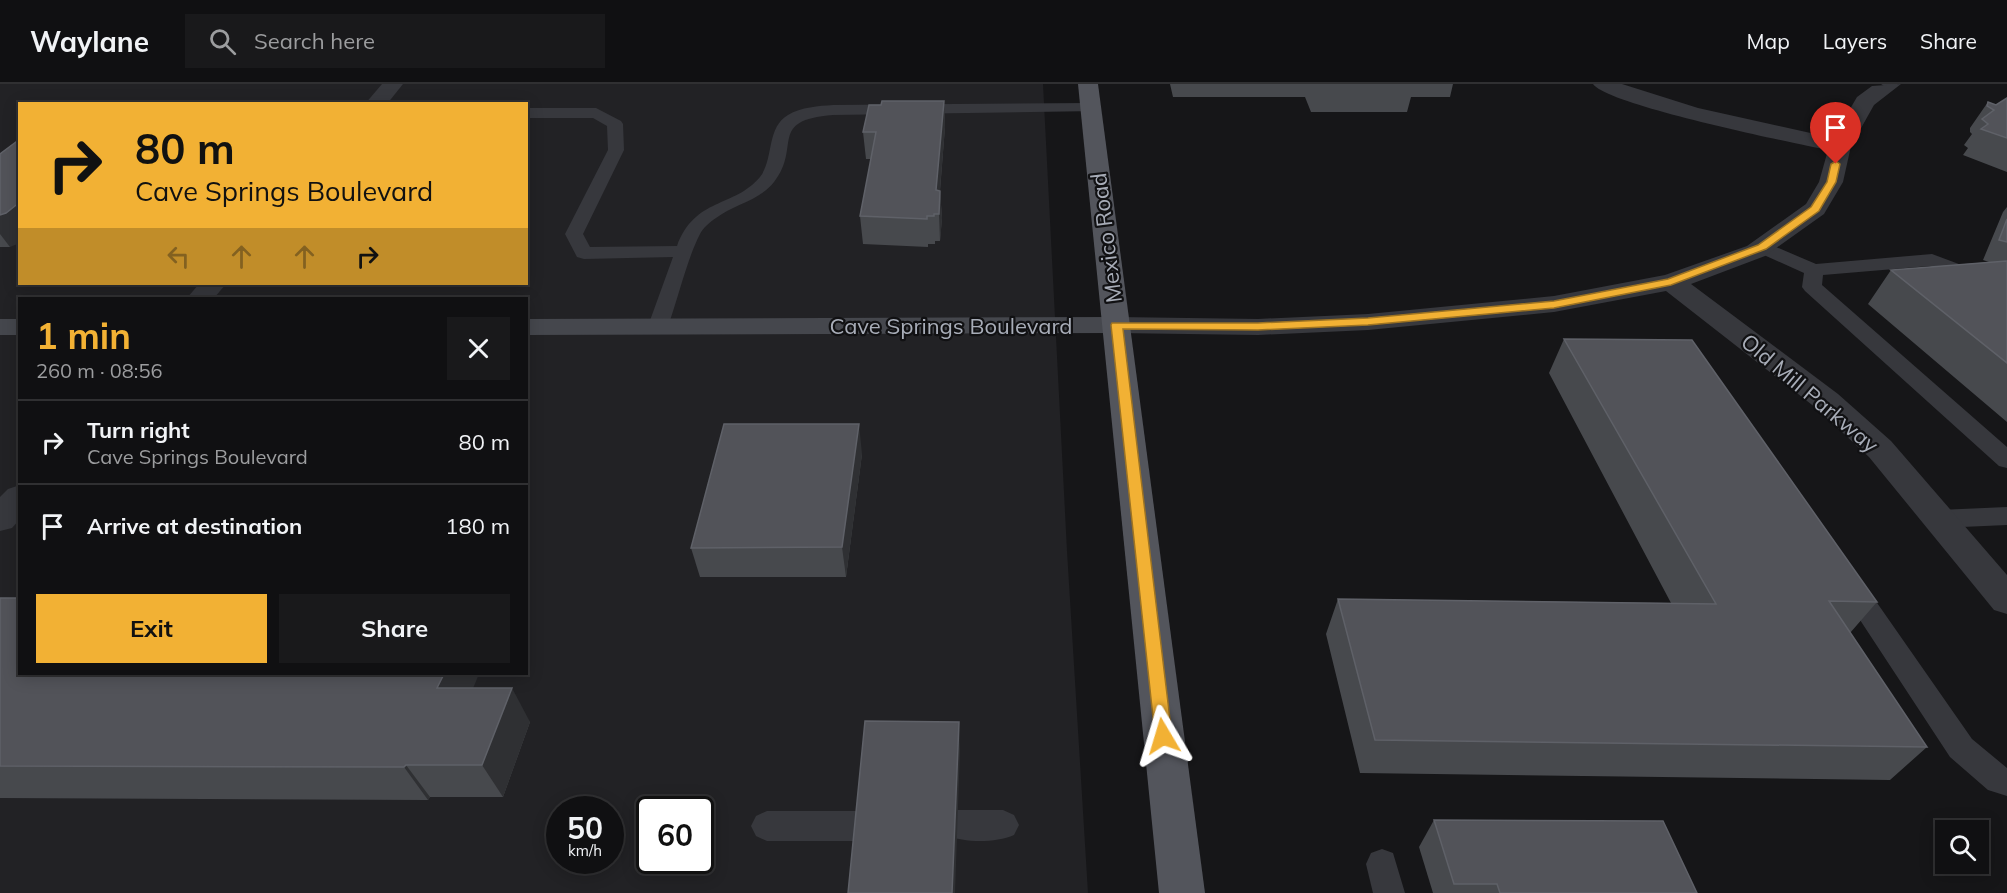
<!DOCTYPE html>
<meta charset="utf-8">
<style>
:root{--surface:#101012;--page:#19191b;--text:#f1f3f6;--muted:#9c9d9f;--line:#303032;--accent:#f2b134}
body{margin:0;font-family:Mulish,sans-serif;background:var(--page);color:var(--text);height:100vh;display:flex;flex-direction:column;font-size:22px;white-space:nowrap}
*{box-sizing:border-box;margin:0}
p{font-size:20px;color:var(--muted)}
.icon{flex:none;width:33px;height:33px;fill:none;stroke:currentColor;stroke-width:2;stroke-linecap:round;stroke-linejoin:round}
.map{position:relative;flex:1;overflow:hidden}
.details{position:absolute;left:18px;top:213px;width:510px;height:378px;display:flex;flex-direction:column;background:var(--surface);border-radius:0px;box-shadow:0 3px 15px #0003,0 0 0 2px var(--line)}
.details>*{flex:none}
.banner{position:absolute;left:18px;top:18px;width:510px;height:183px;border-radius:0px;box-shadow:0 3px 15px #0003,0 0 0 2px var(--line);background:#f2b134;color:#111;overflow:hidden}
.controls{position:absolute;left:1935px;top:736px;display:grid;gap:12px}
.controls a{display:grid;place-items:center;width:54px;height:54px;border-radius:0px;background:var(--surface);box-shadow:0 3px 15px #0003,0 0 0 2px var(--line);font-size:30px}
.speed{position:absolute;left:546px;top:712px;display:flex;gap:12px;font-size:30px;font-weight:700;text-align:center}
.speed>*{display:grid;place-content:center;width:78px;height:78px;border-radius:50%;background:var(--surface);box-shadow:0 3px 15px #0003,0 0 0 2px var(--line);line-height:1}
.speed small{font-size:15px;font-weight:400}
.speed .limit{border:3px solid #111;border-radius:9px;background:#fff;color:#111}
.pin{position:absolute;display:grid;place-items:center;width:51px;height:51px;color:#fff;margin:-62px -26px;border-radius:50% 50% 50% 0;rotate:-45deg;box-shadow:0 0 6px #0007}
.pin .icon{rotate:45deg}
.me{position:absolute;width:66px;margin:-33px;rotate:353deg;stroke-linejoin:round;filter:drop-shadow(0 0 4px #0008)}
.turn{display:flex;align-items:center;gap:21px;height:126px;padding:0 18px;font-size:27px}
.turn .icon{width:78px;height:78px;stroke-width:2.5}
.turn b{display:block;font-size:42px;line-height:51px}
.lanes{display:flex;align-items:center;height:57px;padding:0 18px;background:#0003;justify-content:center;gap:30px;direction:ltr}
.lanes .off{opacity:.35}
.round{display:grid;place-items:center;flex:none;width:63px;height:63px;border-radius:0px;background:var(--page)}
.summary{display:flex;align-items:center;justify-content:space-between;height:102px;padding:0 18px}
h1{font-size:36px;font-weight:700;line-height:45px;color:var(--accent)}
.cta{display:flex;gap:12px;margin-top:auto;padding:12px 18px}
.cta a{flex:1;height:69px;border-radius:0px;background:var(--accent);color:#111;font-size:24px;font-weight:700;line-height:69px;text-align:center}
.cta a+a{background:var(--page);color:var(--text)}
ul{padding:0;list-style:none}
li{display:flex;align-items:center;gap:18px;height:84px;padding:0 18px;border-top:2px solid var(--line)}
li div{flex:1}
li b{display:block;font-size:22px}
li em{font-style:normal}
header{display:flex;align-items:center;gap:36px;box-sizing:border-box;height:84px;padding:0 30px;background:var(--surface);border-bottom:2px solid var(--line)}
header strong{font-size:28px}
nav{display:flex;gap:33px;margin-inline-start:auto;font-size:21px}
.search{width:420px;height:54px;background:var(--page);display:flex;align-items:center;gap:15px;box-sizing:border-box;padding:0 21px;border-radius:0px;color:var(--muted);font-size:22px}
.map>svg:first-child{display:block}
.built{fill:#222225;fill-rule:evenodd}
.lines{fill:none;stroke-linecap:round;stroke-linejoin:round}
.lane{fill:#37383d;fill-rule:evenodd}
.street{fill:#37383d;fill-rule:evenodd}
.secondary{fill:#45474d;fill-rule:evenodd}
.primary{fill:#53555c;fill-rule:evenodd}
.wall{fill:#47494d}
.shaded-wall{fill:#2f3033}
.building{fill:#525359;stroke:#5f6168;stroke-width:1.5}
.route{fill:#f2b134;stroke:#9d7322;stroke-width:1.5}
.labels{text-anchor:middle;dominant-baseline:central;stroke-width:4.5;stroke-linejoin:round;paint-order:stroke}
.street-label{font-size:22px;fill:#a8adb8;stroke:#111113}
</style>
<header>
<strong>Waylane</strong>
<div class="search"><svg class="icon" aria-label="search" viewBox="0 0 24 24"><circle cx="10" cy="10" r="6"/><path d="M15 15l6 6"/></svg>Search here</div>
<nav><a>Map</a><a>Layers</a><a>Share</a></nav>
</header>
<div class="map">
<svg width="2007" height="809" viewBox="0 0 2007 809">
<rect width="100%" height="100%" fill="#161618"/>
<!-- built -->
<path class="built" d="M0,0H1043L1067,467L1088,809H0ZM20,20H526V200H20ZM20,214H526V590H20ZM560,726H610V777H560ZM650,726H700V777H650Z"/>
<g class="lines">
<!-- lane -->
<g class="lane">
<polygon points="1881,0 1897,0 1898,1 1890,6"/>
<path d="M1091,19L1097,21L1099,24L1097,27L833,31C767,36 802,63 774,98C759,117 734,120 716,134C710,138 703,144 700,150C687,175 678,215 668,242L665,246H651L648,242L673,173L584,175L577,173L565,150L608,66L607,42L593,34H526V24H596L621,37L623,40L624,66L583,150L590,163L677,162C695,113 734,124 760,93C774,75 766,44 788,31C801,23 819,22 833,21Z"/>
<polygon points="1762,157 1816,180 1932,170 2007,198 2007,211 1930,182 1823,191 1822,201 2007,363 2007,384 1999,382 1805,207 1802,203 1804,189 1755,167 1753,163 1755,159"/>
<polygon points="2007,423 2007,441 1939,444 1930,441 1927,435 1930,429 1939,426"/>
<polygon points="1850,490 1859,493 1972,655 2007,684 2007,712 1988,706 1950,673 1841,507 1837,500 1841,493"/>
<path d="M957,726H1003L1014,731L1019,741L1014,751C995,759 965,759 946,751L941,741L946,731Z"/>
<polygon points="767,727 863,727 874,732 879,742 874,752 863,757 767,757 756,752 751,742 756,732"/>
<polygon points="1382,765 1393,769 1405,809 1373,809 1366,780 1371,769"/>
</g>
<!-- street -->
<g class="street">
<polygon points="382,0 403,0 387,20 365,20"/>
<path d="M1593,0H1622L1698,24L1833,54L1857,13L1872,2L1901,0L1874,21L1851,62L1843,98L1824,130L1765,172L1691,200L1838,310L1891,357L2007,491V530L1994,526L1869,373L1816,324L1666,207L1554,228L1368,246L1258,251L1117,249L1107,247L1103,241L1107,235L1117,233L1258,235L1368,230L1554,212L1665,191L1747,162L1806,120L1819,98L1828,66C1793,59 1607,21 1593,0Z"/>
<polygon points="199,200 226,200 214,214 187,214"/>
<polygon points="20,401 20,435 12,444 0,447 0,413 8,405"/>
</g>
<!-- secondary -->
<g class="secondary">
<polygon points="1117,233 1127,235 1131,241 1127,247 1117,249 526,251 526,235"/>
<rect x="0" y="235" width="20" height="16"/>
</g>
<!-- primary -->
<polygon class="primary" points="1078,0 1098,0 1205,809 1159,809"/>
</g>
<!-- wall -->
<g class="wall">
<polygon points="1170,0 1453,0 1450,13 1411,13 1407,28 1311,28 1305,13 1173,13"/>
<polygon points="2007,14 2007,88 1963,71 1968,64 1964,61 1972,50 1970,48 1970,44 1988,18 1996,21"/>
<polygon points="944,17 945,43 940,107 942,134 940,157 935,157 935,160 928,160 928,163 863,160 860,132 871,75 866,75 863,48 881,21"/>
<polygon points="0,70 10,163 0,163"/>
<polygon points="2007,123 2007,338 1868,220 1891,186 1989,178 1983,176 2003,128"/>
<polygon points="1564,255 1877,518 1850,549 1927,663 1890,696 1360,689 1326,550 1338,515 1671,519 1549,289"/>
<polygon points="862,370 846,493 700,493 691,464"/>
<polygon points="0,514 473,604 530,638 503,713 430,713 428,716 0,714"/>
<polygon points="1434,736 1697,809 1433,809 1419,763"/>
</g>
<!-- shaded-wall -->
<g class="shaded-wall">
<polygon points="944,17 945,43 938,130 936,106"/>
<polygon points="940,107 942,134 940,157 939,130"/>
<polygon points="20,118 20,159 10,163 0,150 0,131"/>
<polygon points="859,340 862,370 846,493 842,463"/>
<polygon points="444,590 479,590 459,638 437,604"/>
<polygon points="512,604 530,638 503,713 482,681"/>
<polygon points="959,638 960,666 955,809 952,809"/>
<polygon points="406,681 430,713 428,716 404,683"/>
</g>
<!-- building -->
<g class="building">
<polygon points="2007,14 2007,54 1981,45 1988,40 1982,35 1994,26 1987,22 1988,18 1996,21"/>
<polygon points="882,17 944,17 936,106 940,107 939,130 934,130 934,132 927,132 927,135 860,132 876,48 863,48 869,21 881,21"/>
<polygon points="20,55 20,118 6,129 0,131 0,70"/>
<polygon points="2007,135 2007,158 1999,156"/>
<polygon points="2007,177 2007,279 1891,186"/>
<polygon points="1564,255 1692,256 1877,518 1829,517 1927,663 1375,656 1338,515 1716,520"/>
<polygon points="724,340 859,340 842,463 691,464"/>
<polygon points="0,514 20,514 20,590 444,590 437,604 512,604 482,681 406,681 404,683 0,682"/>
<polygon points="865,637 959,638 952,809 848,809"/>
<polygon points="1434,736 1663,737 1697,809 1500,809 1497,800 1454,800"/>
</g>
<!-- route -->
<polygon class="route" points="1836,77 1840,80 1836,98 1819,127 1766,165 1671,201 1554,224 1368,241 1258,246 1123,245 1172,652 1169,657 1163,659 1157,657 1155,652 1111,241 1112,239 1258,239 1368,234 1554,217 1668,195 1758,161 1811,123 1827,98 1831,80"/>
<g class="labels">
<!-- street labels -->
<g class="street-label">
<text transform="translate(1106 154) rotate(-97)">Mexico Road</text>
<text x="951" y="242">Cave Springs Boulevard</text>
<text transform="translate(1810 309) rotate(40)">Old Mill Parkway</text>
</g>
</g>
</svg>
<div class="controls">
<a><svg class="icon" aria-label="search" viewBox="0 0 24 24"><circle cx="10" cy="10" r="6"/><path d="M15 15l6 6"/></svg></a>
</div>
<div class="speed"><div>50<small>km/h</small></div><div class="limit">60</div></div>
<div class="pin" style="left:1836px;top:80px;background:#d93025"><svg class="icon" aria-label="arrive" viewBox="0 0 24 24"><path d="M6 21V4h12l-3 4 3 4H6"/></svg></div>
<svg class="me" style="left:1163px;top:652px" viewBox="-20 -20 40 40"><path d="M0-17L14 15 0 8-14 15z" fill="#f2b134" stroke="#fff" stroke-width="4"/></svg>
<div class="banner">
<div class="turn"><svg class="icon" aria-label="right" viewBox="0 0 24 24"><path d="M7 20v-9h11M14 6l5 5-5 5"/></svg><div><b>80 m</b>Cave Springs Boulevard</div></div>
<div class="lanes"><svg class="icon off" aria-label="left" viewBox="0 0 24 24"><path d="M17 20v-9H6M10 6l-5 5 5 5"/></svg><svg class="icon off" aria-label="ahead" viewBox="0 0 24 24"><path d="M12 20V5M6 11l6-6 6 6"/></svg><svg class="icon off" aria-label="ahead" viewBox="0 0 24 24"><path d="M12 20V5M6 11l6-6 6 6"/></svg><svg class="icon" aria-label="right" viewBox="0 0 24 24"><path d="M7 20v-9h11M14 6l5 5-5 5"/></svg></div>
</div>
<section class="details">
<div class="summary"><div><h1>1 min</h1><p>260 m · 08:56</p></div><a class="round"><svg class="icon" aria-label="close" viewBox="0 0 24 24"><path d="M6 6l12 12M18 6L6 18"/></svg></a></div>
<ul>
<li><svg class="icon" aria-label="right" viewBox="0 0 24 24"><path d="M7 20v-9h11M14 6l5 5-5 5"/></svg><div><b>Turn right</b><p>Cave Springs Boulevard</p></div><em>80 m</em></li>
<li><svg class="icon" aria-label="arrive" viewBox="0 0 24 24"><path d="M6 21V4h12l-3 4 3 4H6"/></svg><div><b>Arrive at destination</b></div><em>180 m</em></li>
</ul>
<div class="cta"><a>Exit</a><a>Share</a></div>
</section>
</div>
